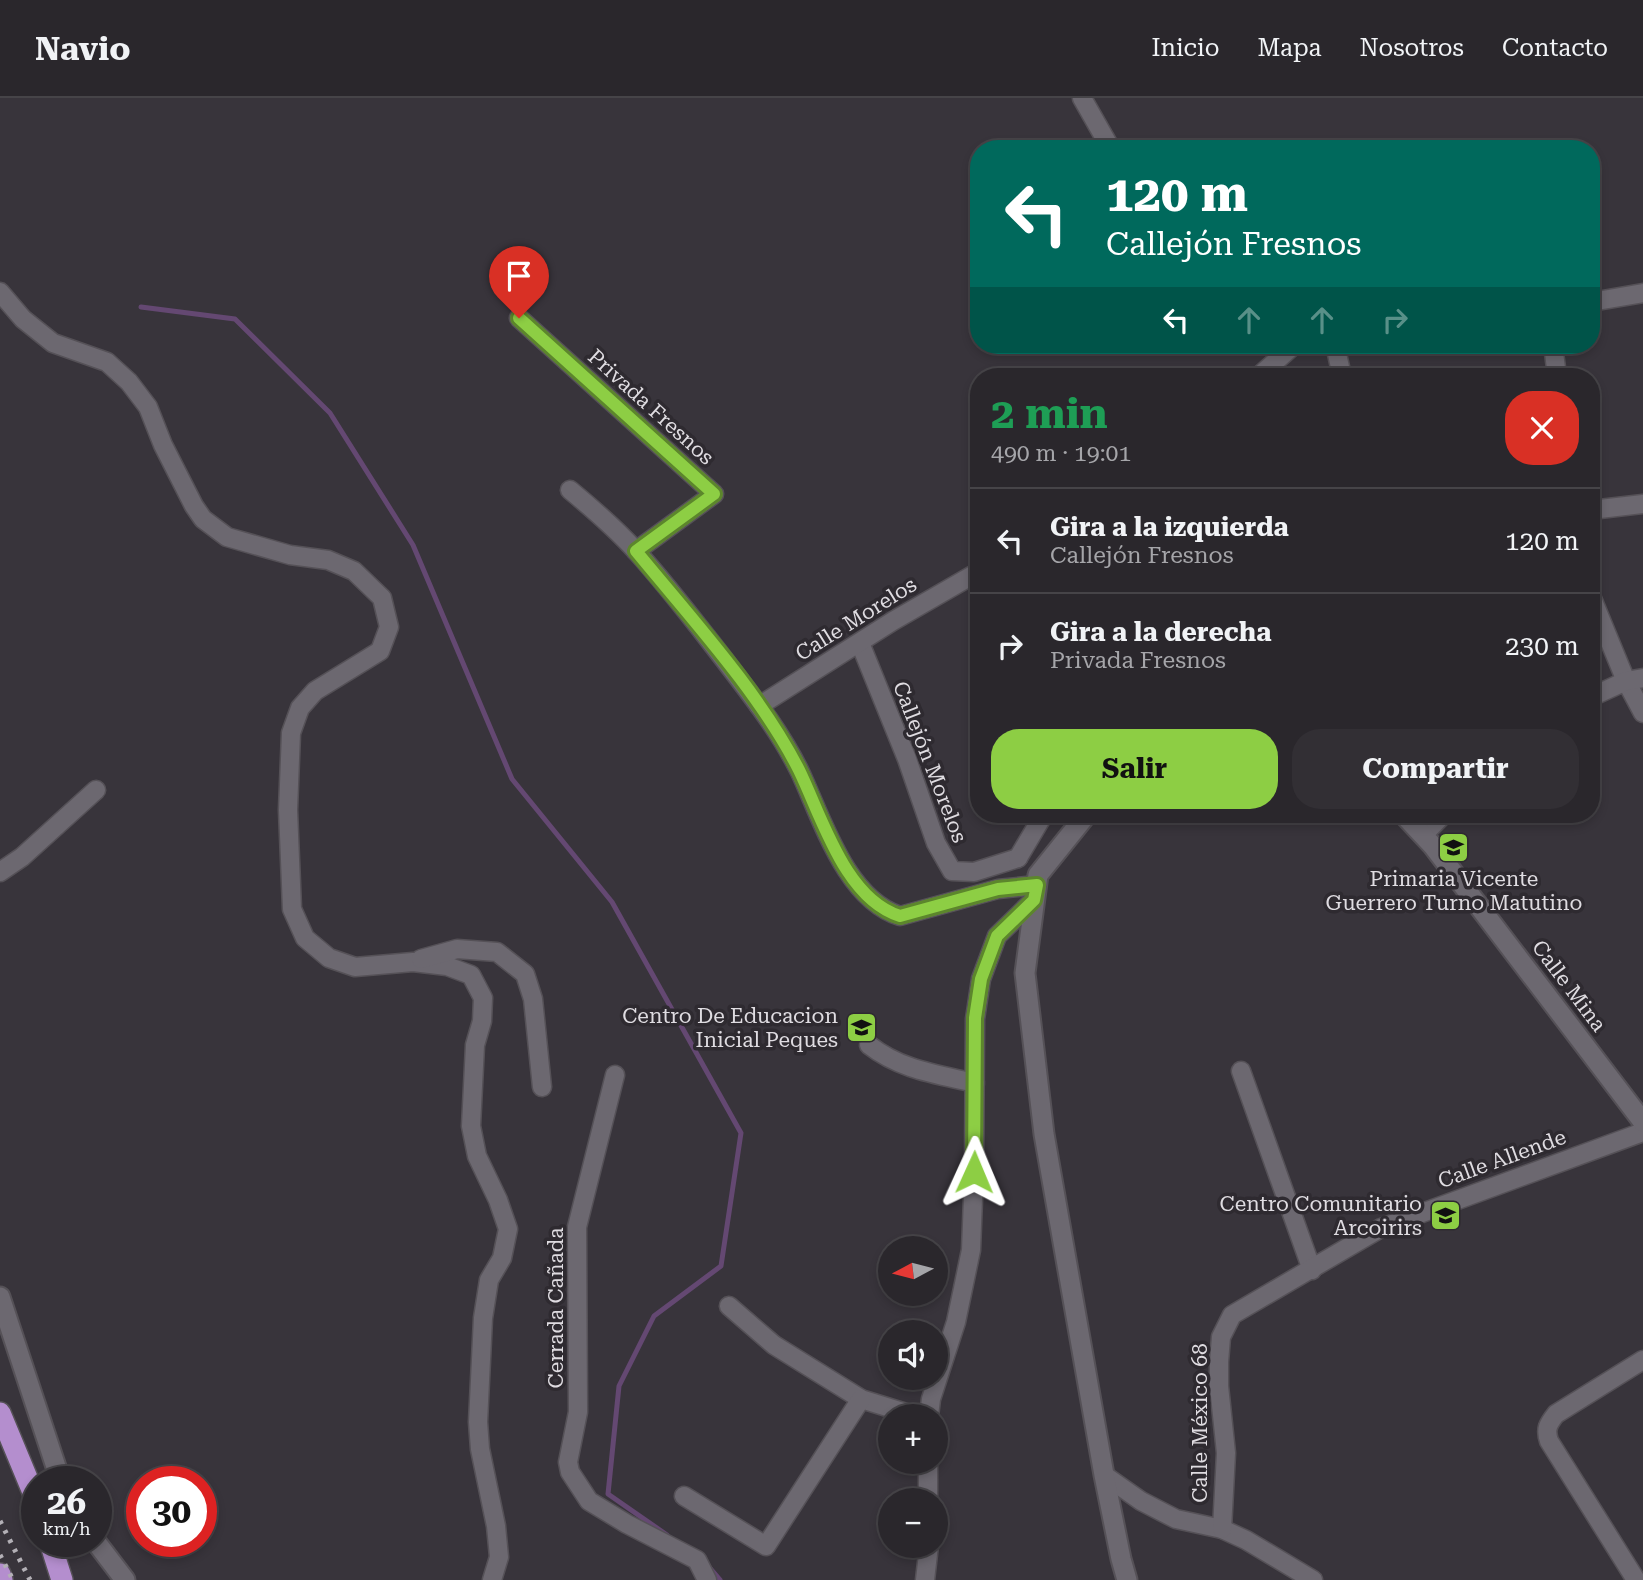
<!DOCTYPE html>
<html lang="es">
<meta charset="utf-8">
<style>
:root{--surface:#2a272c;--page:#322f34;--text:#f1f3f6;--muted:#a5a5a9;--line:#464448;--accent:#8dce44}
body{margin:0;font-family:"Roboto Serif",serif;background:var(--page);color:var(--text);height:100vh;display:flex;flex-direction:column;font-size:26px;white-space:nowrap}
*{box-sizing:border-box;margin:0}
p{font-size:23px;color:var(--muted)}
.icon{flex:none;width:38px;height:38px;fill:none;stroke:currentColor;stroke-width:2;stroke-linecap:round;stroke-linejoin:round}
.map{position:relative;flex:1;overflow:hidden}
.details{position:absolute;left:970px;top:270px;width:630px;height:455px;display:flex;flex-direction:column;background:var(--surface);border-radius:28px;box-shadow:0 4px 10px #0003,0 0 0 2px var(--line)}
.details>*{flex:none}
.guide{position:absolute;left:970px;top:42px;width:630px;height:214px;border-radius:28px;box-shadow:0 4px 10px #0003,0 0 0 2px var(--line);background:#00695c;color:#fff;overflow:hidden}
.needle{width:46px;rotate:263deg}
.buttons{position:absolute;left:878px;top:1138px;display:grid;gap:14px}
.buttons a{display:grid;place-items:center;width:70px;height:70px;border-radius:50%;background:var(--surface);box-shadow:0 4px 10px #0003,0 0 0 2px var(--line);font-size:35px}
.speed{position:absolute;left:21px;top:1368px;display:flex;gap:14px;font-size:35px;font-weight:700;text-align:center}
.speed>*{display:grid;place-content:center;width:91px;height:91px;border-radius:50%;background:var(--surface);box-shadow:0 4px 10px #0003,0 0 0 2px var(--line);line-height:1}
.speed small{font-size:18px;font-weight:400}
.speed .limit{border:10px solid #d22;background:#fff;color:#111}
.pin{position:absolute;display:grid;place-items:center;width:60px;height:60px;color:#fff;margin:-72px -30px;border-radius:50% 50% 50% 0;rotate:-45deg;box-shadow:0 0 7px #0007}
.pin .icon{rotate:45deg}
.me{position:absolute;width:77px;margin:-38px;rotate:1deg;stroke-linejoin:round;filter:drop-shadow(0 0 5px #0008)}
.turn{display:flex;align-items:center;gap:24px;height:147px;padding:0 21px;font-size:32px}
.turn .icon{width:91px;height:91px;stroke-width:2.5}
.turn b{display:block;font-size:49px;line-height:60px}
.lanes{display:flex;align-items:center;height:66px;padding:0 21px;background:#0003;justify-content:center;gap:35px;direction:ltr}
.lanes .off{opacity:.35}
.round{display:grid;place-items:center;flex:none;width:74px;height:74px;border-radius:28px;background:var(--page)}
.head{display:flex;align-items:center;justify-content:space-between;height:119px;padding:0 21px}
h1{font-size:42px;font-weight:700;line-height:52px;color:#1e9e55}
.action{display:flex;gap:14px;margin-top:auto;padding:14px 21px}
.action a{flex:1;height:80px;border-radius:28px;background:var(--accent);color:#111;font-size:28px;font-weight:700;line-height:80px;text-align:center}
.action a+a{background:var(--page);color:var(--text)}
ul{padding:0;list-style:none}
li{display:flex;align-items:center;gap:21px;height:105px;padding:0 21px;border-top:2px solid var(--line)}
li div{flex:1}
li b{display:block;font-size:26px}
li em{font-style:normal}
header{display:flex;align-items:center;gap:42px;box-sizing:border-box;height:98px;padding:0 35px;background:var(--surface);border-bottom:2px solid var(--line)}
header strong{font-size:33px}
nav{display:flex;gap:38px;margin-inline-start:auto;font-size:24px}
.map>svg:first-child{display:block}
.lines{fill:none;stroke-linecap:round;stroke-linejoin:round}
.stream{stroke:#644872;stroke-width:5}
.minor-casing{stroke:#555157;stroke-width:21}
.tertiary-casing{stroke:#555157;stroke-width:23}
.motorway-casing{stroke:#555157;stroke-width:24}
.minor{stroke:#6c6870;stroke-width:18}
.tertiary{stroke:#6c6870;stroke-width:19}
.motorway{stroke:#b48ece;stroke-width:21}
.rail{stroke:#b3b0b6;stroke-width:5;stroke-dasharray:3.5 7;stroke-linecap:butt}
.route-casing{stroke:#5c862c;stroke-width:18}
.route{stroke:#8dce44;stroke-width:12}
.labels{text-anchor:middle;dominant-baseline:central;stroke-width:7;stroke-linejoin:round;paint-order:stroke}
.street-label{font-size:21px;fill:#dfdce1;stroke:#2e2a30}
.poi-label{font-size:21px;fill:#dfdce1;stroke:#2e2a30;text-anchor:end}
</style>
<header>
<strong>Navio</strong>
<nav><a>Inicio</a><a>Mapa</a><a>Nosotros</a><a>Contacto</a></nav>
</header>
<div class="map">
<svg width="1643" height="1482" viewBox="0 0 1643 1482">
<rect width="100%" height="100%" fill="#38343b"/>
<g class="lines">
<!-- stream -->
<g class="stream">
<polyline points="141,209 235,221 330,315 413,447 512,681 612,804 741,1035 721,1168 654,1218 619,1288 608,1396 667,1437"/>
<polyline points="708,1468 720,1482"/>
</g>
<defs>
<g id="minor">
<polyline points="1082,0 1111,51"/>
<polyline points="0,194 23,221 53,245 107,264 129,284 148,309 163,347 194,408 203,421 227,439 290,457 328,462 354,473 382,500 389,529 380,553 315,593 300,610 291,635 288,712 292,811 305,840 329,860 355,869 413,864 447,868 471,877 483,900 482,923 475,947 471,1028 477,1058 498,1102 508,1131 502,1160 489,1182 483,1220 478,1324 480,1351 496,1428 499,1459 492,1482"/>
<polyline points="1591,204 1643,195"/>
<polyline points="519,220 714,396 636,453"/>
<polyline points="1335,247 1342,278"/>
<polyline points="1553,247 1557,278"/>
<polyline points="1259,278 1294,247"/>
<path d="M570,392C593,411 616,431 636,453C667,487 695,524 723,560C751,597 780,633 800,674C822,721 846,801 900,818L998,791L1037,787"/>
<polyline points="1591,412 1643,406"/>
<polyline points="1591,498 1626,583 1643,615"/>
<polyline points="860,545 907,661 936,745 952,773 974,774 1018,760"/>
<polyline points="1591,599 1626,583 1643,580"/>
<polyline points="759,608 893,523 978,474"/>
<polyline points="1424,736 1444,716"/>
<polyline points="1018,760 1044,716"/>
<polyline points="0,774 22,759 96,692"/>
<polyline points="421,861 457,851 497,854 525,876 533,901 542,989"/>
<path d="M869,947C901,972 936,976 975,985"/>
<polyline points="1241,973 1312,1172"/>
<polyline points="615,977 577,1129 578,1314 568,1364 570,1374 589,1403 627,1426 697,1462 707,1482"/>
<polyline points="729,1208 774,1247 861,1301 916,1318"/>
<polyline points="929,1318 931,1301 956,1224 971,1152 974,1074 975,921 981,881 997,838 1034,802"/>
<polyline points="1104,1377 1141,1403 1176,1421 1222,1431 1246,1442 1313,1482"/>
<polyline points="684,1398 766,1448 861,1301"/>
<polyline points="928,1402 928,1363"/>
<polyline points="1222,1431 1226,1355 1219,1288 1219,1264 1221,1239 1232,1217 1381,1130 1643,1034"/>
<polyline points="925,1482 929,1447"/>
<path d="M1636,1482L1549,1343C1545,1331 1548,1326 1556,1316L1643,1262"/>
</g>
<g id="tertiary">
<polyline points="1087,716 1038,777 1025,875 1044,1036 1104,1377 1121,1461 1127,1482"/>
<polyline points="1403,716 1433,748 1643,1024"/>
<polyline points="0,1199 61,1384"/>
<polyline points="96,1444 125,1482"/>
</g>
<g id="motorway">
<polyline points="0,1315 37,1404"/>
<polyline points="50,1444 62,1482"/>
<polyline points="0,1476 2,1482"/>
</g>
</defs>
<!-- minor casing -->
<use href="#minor" class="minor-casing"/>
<!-- tertiary casing -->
<use href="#tertiary" class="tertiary-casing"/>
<!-- motorway casing -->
<use href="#motorway" class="motorway-casing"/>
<!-- minor -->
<use href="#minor" class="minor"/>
<!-- tertiary -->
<use href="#tertiary" class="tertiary"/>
<!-- motorway -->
<use href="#motorway" class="motorway"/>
<!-- rail -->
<g class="rail">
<polyline points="0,1423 30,1482"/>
<polyline points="0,1457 13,1482"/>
</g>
</g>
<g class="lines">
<defs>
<path id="route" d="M519,220L714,396L636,453C691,520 760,595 799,672C822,719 845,801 900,818L998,791L1037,787L1034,802L997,838L981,881L975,920L974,1074"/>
</defs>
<!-- route casing -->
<use href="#route" class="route-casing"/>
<!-- route -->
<use href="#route" class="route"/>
</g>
<!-- icons -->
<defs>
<symbol id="school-square" viewBox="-11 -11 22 22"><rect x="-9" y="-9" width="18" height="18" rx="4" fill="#8dce44" stroke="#2e2a30"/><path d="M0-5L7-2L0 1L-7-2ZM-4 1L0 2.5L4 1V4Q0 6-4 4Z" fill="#111"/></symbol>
</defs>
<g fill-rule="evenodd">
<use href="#school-square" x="1436" y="732" width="35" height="35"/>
<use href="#school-square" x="844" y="912" width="35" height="35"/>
<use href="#school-square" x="1428" y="1100" width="35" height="35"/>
</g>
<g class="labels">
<!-- street labels -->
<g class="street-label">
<text transform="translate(651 309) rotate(42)">Privada Fresnos</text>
<text transform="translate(856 521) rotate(-32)">Calle Morelos</text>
<text transform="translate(930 664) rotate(69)">Callejón Morelos</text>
<text transform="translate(1569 888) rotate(53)">Calle Mina</text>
<text transform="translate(1502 1061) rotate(-20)">Calle Allende</text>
<text transform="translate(556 1210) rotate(-90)">Cerrada Cañada</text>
<text transform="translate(1200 1325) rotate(-90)">Calle México 68</text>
</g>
<!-- poi labels -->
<g class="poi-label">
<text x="1454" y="781" text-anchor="middle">Primaria Vicente<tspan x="1454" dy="24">Guerrero Turno Matutino</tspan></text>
<text x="838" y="918">Centro De Educacion<tspan x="838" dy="24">Inicial Peques</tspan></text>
<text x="1422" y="1106">Centro Comunitario<tspan x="1422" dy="24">Arcoirirs</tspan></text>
</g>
</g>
</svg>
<div class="buttons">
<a><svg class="needle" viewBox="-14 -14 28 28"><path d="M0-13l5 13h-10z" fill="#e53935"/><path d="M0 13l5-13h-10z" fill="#a5a5a9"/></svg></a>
<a><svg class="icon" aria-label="sound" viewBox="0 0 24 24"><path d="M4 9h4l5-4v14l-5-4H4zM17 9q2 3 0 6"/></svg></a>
<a>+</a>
<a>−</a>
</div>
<div class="speed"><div>26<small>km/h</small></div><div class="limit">30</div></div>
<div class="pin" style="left:519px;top:220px;background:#d93025"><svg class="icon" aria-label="arrive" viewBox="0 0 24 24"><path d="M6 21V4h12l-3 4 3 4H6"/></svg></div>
<svg class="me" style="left:974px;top:1074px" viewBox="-20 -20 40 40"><path d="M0-17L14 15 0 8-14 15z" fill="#8dce44" stroke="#fff" stroke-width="4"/></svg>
<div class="guide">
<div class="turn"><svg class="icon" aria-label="left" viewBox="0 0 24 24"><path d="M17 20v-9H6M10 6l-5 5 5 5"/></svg><div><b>120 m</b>Callejón Fresnos</div></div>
<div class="lanes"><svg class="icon" aria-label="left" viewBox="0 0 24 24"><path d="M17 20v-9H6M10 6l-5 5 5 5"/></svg><svg class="icon off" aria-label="ahead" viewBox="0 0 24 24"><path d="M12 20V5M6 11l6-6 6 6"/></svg><svg class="icon off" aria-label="ahead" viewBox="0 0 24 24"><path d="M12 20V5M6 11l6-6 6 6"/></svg><svg class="icon off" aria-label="right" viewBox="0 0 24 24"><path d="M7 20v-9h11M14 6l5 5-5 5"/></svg></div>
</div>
<section class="details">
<div class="head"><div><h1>2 min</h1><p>490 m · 19:01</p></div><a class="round" style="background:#d93025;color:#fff"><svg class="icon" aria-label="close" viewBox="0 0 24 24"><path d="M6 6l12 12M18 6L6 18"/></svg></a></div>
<ul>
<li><svg class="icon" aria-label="left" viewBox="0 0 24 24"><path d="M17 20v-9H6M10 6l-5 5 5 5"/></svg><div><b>Gira a la izquierda</b><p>Callejón Fresnos</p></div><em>120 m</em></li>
<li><svg class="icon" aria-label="right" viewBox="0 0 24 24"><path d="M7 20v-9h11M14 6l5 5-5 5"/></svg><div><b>Gira a la derecha</b><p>Privada Fresnos</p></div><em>230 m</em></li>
</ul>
<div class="action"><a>Salir</a><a>Compartir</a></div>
</section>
</div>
